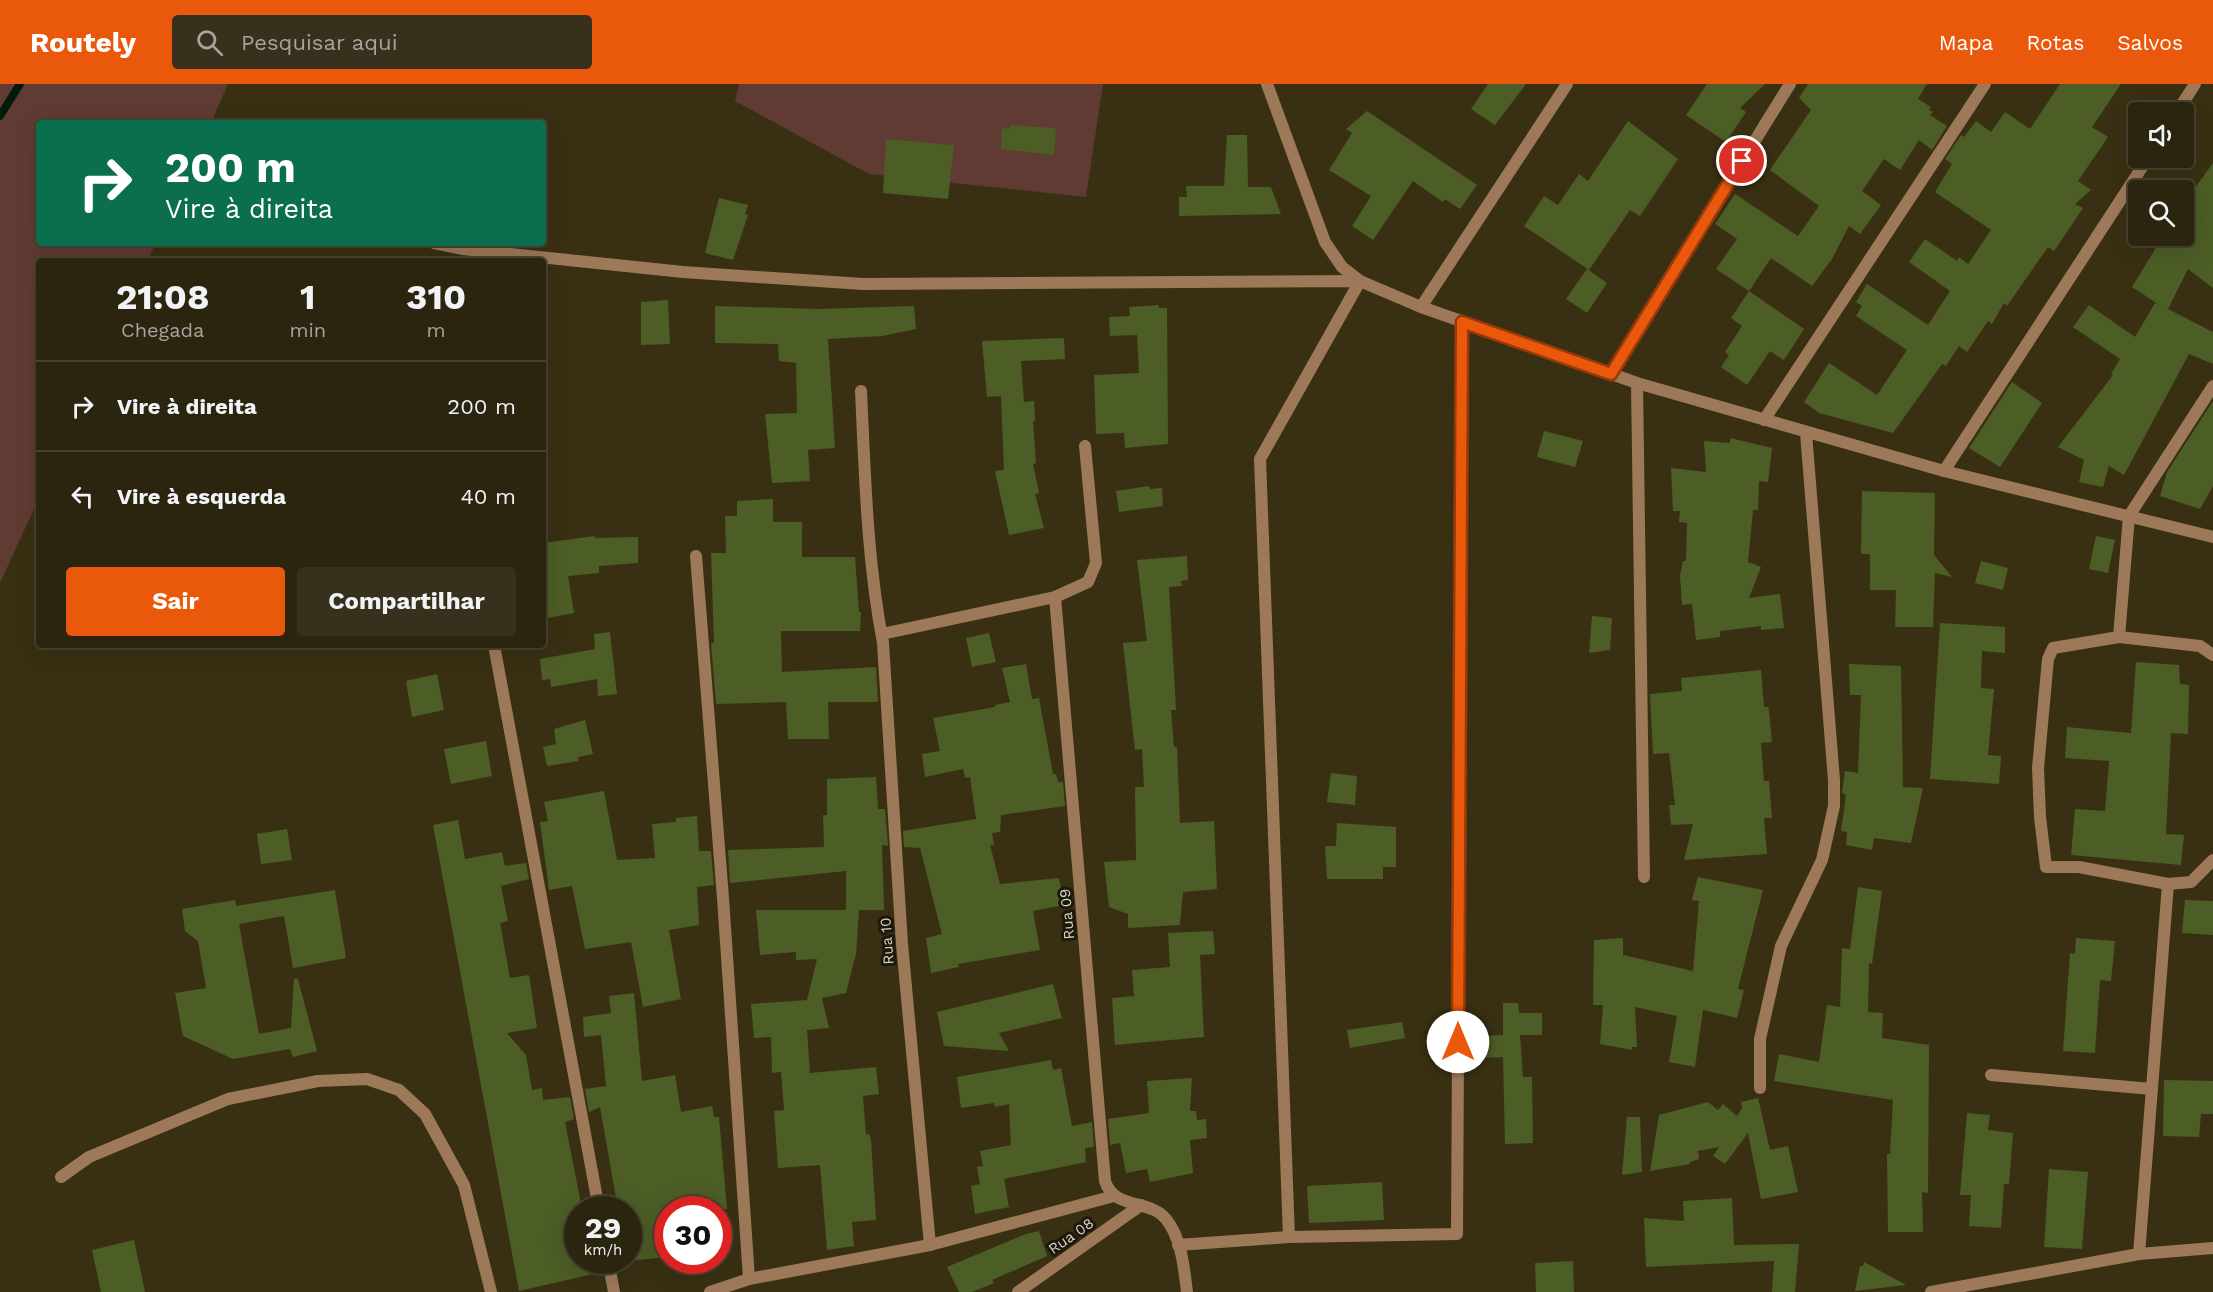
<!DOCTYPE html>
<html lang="pt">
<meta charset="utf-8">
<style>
:root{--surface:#2b240e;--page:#37301c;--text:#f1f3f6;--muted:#a6a49e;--line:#47412e;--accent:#ea580c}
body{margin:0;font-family:"Work Sans",sans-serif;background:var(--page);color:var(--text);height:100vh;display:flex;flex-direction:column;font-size:22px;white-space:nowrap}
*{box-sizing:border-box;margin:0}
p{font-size:20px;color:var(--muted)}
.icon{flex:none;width:33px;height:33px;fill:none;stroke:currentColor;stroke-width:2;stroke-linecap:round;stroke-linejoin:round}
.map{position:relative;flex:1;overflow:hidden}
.sheet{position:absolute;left:36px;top:174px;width:510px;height:390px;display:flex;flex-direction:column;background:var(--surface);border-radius:6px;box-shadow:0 6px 24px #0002,0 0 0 2px var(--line)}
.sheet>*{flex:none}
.hud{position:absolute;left:36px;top:36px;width:510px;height:126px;border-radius:6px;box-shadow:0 6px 24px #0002,0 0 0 2px var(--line);background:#0b6e4f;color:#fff;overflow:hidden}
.fabs{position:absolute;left:2128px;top:18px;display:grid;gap:12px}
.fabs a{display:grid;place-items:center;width:66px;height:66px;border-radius:6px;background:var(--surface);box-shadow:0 6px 24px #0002,0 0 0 2px var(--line);font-size:30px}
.speed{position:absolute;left:564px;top:1112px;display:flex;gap:12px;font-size:30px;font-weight:700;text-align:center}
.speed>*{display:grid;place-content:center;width:78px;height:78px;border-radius:50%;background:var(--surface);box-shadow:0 6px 24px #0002,0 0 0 2px var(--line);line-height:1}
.speed small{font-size:15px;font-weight:400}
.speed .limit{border:9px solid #d22;background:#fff;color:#111}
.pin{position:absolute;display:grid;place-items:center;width:51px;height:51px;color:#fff;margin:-26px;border:3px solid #fff;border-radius:50%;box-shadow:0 2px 6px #0007}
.me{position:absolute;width:66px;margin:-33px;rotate:0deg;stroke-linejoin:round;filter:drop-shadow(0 0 4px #0008)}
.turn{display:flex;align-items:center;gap:21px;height:126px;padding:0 30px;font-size:27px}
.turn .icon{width:78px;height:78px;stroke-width:2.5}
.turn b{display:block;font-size:42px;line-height:51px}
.eta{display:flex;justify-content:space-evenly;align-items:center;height:102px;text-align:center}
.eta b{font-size:36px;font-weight:700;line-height:42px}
.action{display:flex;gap:12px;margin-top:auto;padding:12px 30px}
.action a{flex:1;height:69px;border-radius:6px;background:var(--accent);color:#fff;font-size:24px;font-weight:700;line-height:69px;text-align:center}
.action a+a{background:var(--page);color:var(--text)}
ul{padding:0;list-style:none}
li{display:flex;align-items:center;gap:18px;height:90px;padding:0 30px;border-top:2px solid var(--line)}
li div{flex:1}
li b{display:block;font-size:22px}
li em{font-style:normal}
header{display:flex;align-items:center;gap:36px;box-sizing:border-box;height:84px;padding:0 30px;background:var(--accent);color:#fff}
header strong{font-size:28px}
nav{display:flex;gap:33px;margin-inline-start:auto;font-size:21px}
.search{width:420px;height:54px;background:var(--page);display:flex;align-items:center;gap:15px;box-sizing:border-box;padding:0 21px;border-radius:6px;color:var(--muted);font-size:22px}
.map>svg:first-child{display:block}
.green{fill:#5f3b33}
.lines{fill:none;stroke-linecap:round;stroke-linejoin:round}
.stream{stroke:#001b0a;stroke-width:8}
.building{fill:#4d5d26}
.street{stroke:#9d7959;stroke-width:12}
.route-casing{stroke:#983908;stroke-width:15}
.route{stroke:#ea580c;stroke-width:10}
.labels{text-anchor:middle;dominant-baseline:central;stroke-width:6;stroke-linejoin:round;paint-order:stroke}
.street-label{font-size:15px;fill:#d7d2c1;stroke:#1c180c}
</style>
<header>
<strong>Routely</strong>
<div class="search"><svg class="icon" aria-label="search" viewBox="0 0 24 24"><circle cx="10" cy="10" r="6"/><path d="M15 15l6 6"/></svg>Pesquisar aqui</div>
<nav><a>Mapa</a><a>Rotas</a><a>Salvos</a></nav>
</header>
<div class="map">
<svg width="2213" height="1208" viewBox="0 0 2213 1208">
<rect width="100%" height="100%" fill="#393013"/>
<!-- green -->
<g class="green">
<polygon points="0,0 228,0 211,39 39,39 39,159 156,159 147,177 39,177 39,414 0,499"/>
<polygon points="739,0 1103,0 1086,113 869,90 735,17"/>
</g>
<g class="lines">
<!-- stream -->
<polyline class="stream" points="0,32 20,0"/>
</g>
<!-- building -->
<g class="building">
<polygon points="1488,0 1526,0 1495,41 1471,25"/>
<polygon points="1707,0 1765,0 1740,24 1746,28 1726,58 1686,31"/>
<polygon points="1808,0 1927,0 1918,15 1931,23 1929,26 1933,28 1930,31 1947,42 1932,66 1919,56 1900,86 1884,75 1862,107 1881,121 1860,150 1849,142 1832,175 1812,202 1771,174 1749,207 1716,185 1737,155 1715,140 1735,110 1798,152 1819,122 1770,86 1811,26 1799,14"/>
<polygon points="2060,0 2121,0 2092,43 2108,53 2078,97 2091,106 2075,120 2083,124 2054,167 2048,163 2007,222 2004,219 1992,240 1988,237 1967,268 1959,262 1946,282 1942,280 1893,349 1819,329 1804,318 1829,279 1877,311 1907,266 1856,232 1862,222 1856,218 1867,200 1928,241 1950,207 1909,178 1925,155 1957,177 1959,173 1968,180 1991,146 1935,108 1952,80 1945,75 1961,51 1964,53 1976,37 1991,48 2005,28 2030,45"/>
<polygon points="1367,27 1477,101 1460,125 1445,115 1443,118 1413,97 1373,156 1352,142 1371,112 1329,86 1352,49 1346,45"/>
<polygon points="1628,37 1678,75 1640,132 1630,126 1589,186 1524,142 1544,112 1558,121 1579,90 1588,97"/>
<polygon points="1010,41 1056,44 1054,71 1001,65 1002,44 1010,45"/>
<polygon points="1227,51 1247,51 1248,103 1271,103 1281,130 1179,132 1179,113 1187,113 1186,102 1224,102"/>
<polygon points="886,55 954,61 948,115 883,109"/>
<polygon points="2213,79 2213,204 2188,185 2168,225 2213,248 2213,280 2189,270 2124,391 2109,382 2103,403 2079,398 2084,376 2058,363 2113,291 2111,290 2120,275 2073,243 2089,221 2135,253 2155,219 2161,222 2132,203 2163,152 2184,152 2184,119"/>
<polygon points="719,114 748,121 745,130 748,131 733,176 705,169"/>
<polygon points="1587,185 1607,199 1587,229 1566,215"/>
<polygon points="1749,207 1804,245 1784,276 1770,267 1747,301 1721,283 1729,271 1725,268 1742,242 1731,234"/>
<polygon points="668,216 670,260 641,261 641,218"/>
<polygon points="1159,221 1159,224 1167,224 1168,360 1125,364 1124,349 1096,350 1094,291 1139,289 1137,251 1110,252 1109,233 1130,232 1129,223"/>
<polygon points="715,222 818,225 914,222 916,245 882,252 828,255 835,364 808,366 810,397 772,399 765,330 797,329 796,279 779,277 778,260 715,259"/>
<polygon points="1064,254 1065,275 1021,277 1024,318 1034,317 1035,337 1033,337 1036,379 1033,380 1039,409 1035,410 1044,444 1009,451 995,387 1004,386 1001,312 987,313 982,257"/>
<polygon points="2012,298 2042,319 2000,383 1969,364"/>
<polygon points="2213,317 2213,402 2200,425 2160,412 2167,388"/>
<polygon points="1544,347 1583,357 1575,383 1537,373"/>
<polygon points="1730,354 1772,364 1768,398 1759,397 1758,426 1753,426 1748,478 1761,483 1749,514 1780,510 1784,544 1761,546 1761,542 1720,547 1720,553 1696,556 1692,520 1682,521 1680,491 1683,477 1686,477 1687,439 1679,438 1680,427 1673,427 1671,384 1706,388 1704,357 1730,359"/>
<polygon points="1149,402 1150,405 1162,404 1163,422 1119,428 1116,407"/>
<polygon points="1862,407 1935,409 1934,471 1952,493 1935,489 1933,543 1895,543 1896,506 1870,506 1870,470 1861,470"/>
<polygon points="773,415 773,438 802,438 802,473 855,473 859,528 861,528 860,547 781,547 782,588 876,583 878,618 828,618 829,655 788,655 786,618 716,620 711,559 714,559 711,469 726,469 725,432 737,432 737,417"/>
<polygon points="595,452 595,454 638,453 638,479 599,482 599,489 568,492 574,529 543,535 543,459"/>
<polygon points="2096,452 2115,456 2108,489 2089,485"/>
<polygon points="1187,472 1188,496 1181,497 1182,502 1169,503 1176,626 1171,626 1174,663 1177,663 1180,739 1214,737 1217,805 1183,808 1180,841 1128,844 1128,830 1109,823 1104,778 1136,776 1135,703 1144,703 1142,665 1135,666 1123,559 1147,557 1137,476"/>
<polygon points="1981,477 2008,484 2003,506 1975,499"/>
<polygon points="1592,532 1612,534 1610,566 1589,569"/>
<polygon points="1940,539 2005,543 2005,569 1982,567 1981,604 1994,605 1988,671 2001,672 1999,700 1930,695"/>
<polygon points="610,548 617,610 598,612 597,595 551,603 550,595 542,596 540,575 595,565 594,550"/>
<polygon points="989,549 996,578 972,583 966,554"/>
<polygon points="2136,578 2179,581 2180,600 2189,601 2188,650 2171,649 2166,750 2184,751 2181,781 2071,771 2075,725 2105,727 2109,677 2065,674 2067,643 2131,649"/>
<polygon points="1026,580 1032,615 1039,614 1053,690 1056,690 1058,698 1063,698 1065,722 1001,731 1000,748 992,749 994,761 990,761 1000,800 1059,794 1064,821 1033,827 1040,866 958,880 959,883 931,889 926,854 942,850 920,764 904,763 903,747 976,735 970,693 965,694 963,685 925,693 922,670 940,667 933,634 995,623 995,621 1010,618 1002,584"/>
<polygon points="1849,580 1901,582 1903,703 1923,704 1911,759 1874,754 1872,766 1846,761 1847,748 1841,747 1846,711 1842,708 1845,687 1858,689 1861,611 1850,611"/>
<polygon points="1761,586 1764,623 1768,623 1769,627 1772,658 1761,659 1764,697 1769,697 1772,734 1764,734 1767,770 1684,776 1693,740 1671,741 1669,721 1675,721 1669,669 1653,670 1650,610 1682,607 1681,594"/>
<polygon points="437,590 444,626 412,633 406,597"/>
<polygon points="585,636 593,670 578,673 579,677 547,682 543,663 556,660 554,645"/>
<polygon points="486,657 492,692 451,700 444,665"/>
<polygon points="1331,689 1357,692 1355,721 1327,718"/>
<polygon points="876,693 878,725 885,725 888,762 882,761 884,826 859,826 856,870 846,909 822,914 829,944 807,946 810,989 876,983 879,1010 863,1012 866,1051 869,1050 871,1056 876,1136 852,1138 854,1162 827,1166 820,1081 778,1084 774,1027 784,1026 781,988 772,989 771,953 754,954 751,920 807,916 817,875 796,876 796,868 760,871 756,826 846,826 846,787 730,799 728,766 824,763 823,731 827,731 827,695"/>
<polygon points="604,707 617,776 655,774 652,740 676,738 676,734 697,732 699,767 711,767 714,801 697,803 699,841 669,846 681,915 643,923 631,858 585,865 572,802 549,806 540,738 548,737 544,718"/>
<polygon points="458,736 465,775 502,768 505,782 526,779 529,795 501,802 508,837 500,839 510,894 529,891 537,944 507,949 526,971 532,1006 542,1004 543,1016 570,1013 574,1035 565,1038 582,1125 578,1125 578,1176 600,1176 602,1188 519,1207 433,741"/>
<polygon points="1337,739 1396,743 1396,783 1383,783 1383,795 1327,795 1325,762 1336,762"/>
<polygon points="287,745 292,776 261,780 257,750"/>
<polygon points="1698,793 1763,806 1738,905 1744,906 1737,934 1703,926 1695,983 1669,978 1677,932 1635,923 1637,963 1632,963 1632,966 1600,960 1603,921 1593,921 1594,856 1623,854 1623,871 1693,887 1699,817 1692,816"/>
<polygon points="1858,803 1882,807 1872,880 1869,879 1868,928 1883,929 1882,954 1929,961 1928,1109 1922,1108 1923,1148 1888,1148 1887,1070 1890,1070 1893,1016 1774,997 1779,970 1819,978 1827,921 1840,923 1842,864 1850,865"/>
<polygon points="335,806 346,874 293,884 284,832 239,840 259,950 291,944 294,895 298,895 317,967 293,973 290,965 233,975 183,952 175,909 206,904 198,857 185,847 182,825 235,816 236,822"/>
<polygon points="2185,816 2213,817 2213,851 2182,849"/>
<polygon points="1213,847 1215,870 1200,871 1204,953 1115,961 1112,914 1134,912 1132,886 1170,883 1168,849"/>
<polygon points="2076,854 2115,857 2111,897 2100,896 2095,969 2063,967 2070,869 2075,870"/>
<polygon points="1053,900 1062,934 999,949 1009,967 944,962 937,928"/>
<polygon points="634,909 642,997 675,991 681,1028 712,1022 714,1033 719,1033 727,1125 668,1125 668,1173 628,1177 628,1125 618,1125 600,1023 589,1028 585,1005 606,1002 601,951 584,953 583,933 611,929 609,912"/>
<polygon points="1503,919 1518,919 1519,929 1542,929 1542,951 1520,951 1523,993 1532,993 1533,1059 1505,1060 1503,973 1483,974 1481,952 1503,951"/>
<polygon points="1402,938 1405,954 1350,964 1347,946"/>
<polygon points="1051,976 1053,986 1061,984 1072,1042 1092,1038 1094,1063 1085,1064 1086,1078 1004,1095 1009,1123 975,1130 971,1102 980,1100 977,1083 983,1082 980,1067 1011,1061 1009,1020 995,1023 994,1019 961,1024 957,993"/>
<polygon points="1192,994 1190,1027 1196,1027 1197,1036 1206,1035 1207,1054 1190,1056 1193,1089 1150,1098 1147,1085 1126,1089 1120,1059 1110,1061 1108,1035 1149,1029 1147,997"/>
<polygon points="2164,996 2213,997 2213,1030 2201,1030 2199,1053 2163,1052"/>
<polygon points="1758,1014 1770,1066 1788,1062 1798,1108 1761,1115 1748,1049 1725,1080 1713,1072 1719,1063 1698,1067 1699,1075 1690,1078 1690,1080 1650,1087 1659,1031 1708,1018 1718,1026 1723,1020 1737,1032 1742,1024 1741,1018"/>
<polygon points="1967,1029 1990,1031 1988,1046 2013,1049 2009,1100 2004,1100 2001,1144 1969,1142 1971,1111 1960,1111"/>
<polygon points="1627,1033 1640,1033 1642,1088 1622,1091"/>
<polygon points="2049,1085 2088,1088 2082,1165 2044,1163"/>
<polygon points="1382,1098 1384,1136 1309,1139 1307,1102"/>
<polygon points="1732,1114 1734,1161 1799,1160 1795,1208 1772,1208 1774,1177 1646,1183 1644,1134 1684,1137 1683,1117"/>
<polygon points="1039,1147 1047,1172 992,1196 994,1199 972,1208 959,1208 947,1183 1026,1150"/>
<polygon points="134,1156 145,1208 101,1208 92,1166"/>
<polygon points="1573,1177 1574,1208 1536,1208 1535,1179"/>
<polygon points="1864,1178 1906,1201 1855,1207 1860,1182 1863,1182"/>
</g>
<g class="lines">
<!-- street -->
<g class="street">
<polyline points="1267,0 1325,158 1342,183 1360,197 1421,223 1637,299 1944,387 2213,453"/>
<polyline points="2177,28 2195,0"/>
<polyline points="434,159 463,165 683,188 863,200 1360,197 1260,375 1289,1153"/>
<polyline points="1421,223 1567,0"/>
<polyline points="1611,289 1790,0"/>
<polyline points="1637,299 1644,793"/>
<polyline points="2213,302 2129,432 2119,553 2200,562 2213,571"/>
<path d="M861,307C865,392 867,476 883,559L902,860L930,1161"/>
<polyline points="1764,336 1985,0"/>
<polyline points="1944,387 2148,74"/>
<polyline points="696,472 723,814 749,1195"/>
<path d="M1055,513L1105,1097C1114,1126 1150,1115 1166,1135C1182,1155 1184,1185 1187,1208"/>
<polyline points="882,550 1055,513 1088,498 1096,479 1085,362"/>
<polyline points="2119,553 2053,564 2048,575 2038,684 2040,733 2046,783 2079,783 2168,800"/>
<polyline points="494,561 599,1125"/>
<polyline points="1991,991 2152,1005"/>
<polyline points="1760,1004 1760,955 1781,862 1822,776 1834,722 1834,696 1806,349"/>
<polyline points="61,1093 89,1073 228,1015 318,997 367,995 399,1006 425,1030 464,1101 491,1208"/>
<polyline points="1178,1161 1289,1153 1457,1150 1462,238"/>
<polyline points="2139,1170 2168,800 2191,798 2213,776"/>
<polyline points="608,1176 614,1208"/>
<polyline points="710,1208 749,1195 930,1161 1114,1112"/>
<polyline points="1018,1208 1141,1121"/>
<polyline points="1931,1208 2139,1170 2213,1164"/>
</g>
</g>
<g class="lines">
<defs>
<polyline id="route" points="1458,958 1462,238 1611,290 1742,77"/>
</defs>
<!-- route casing -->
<use href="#route" class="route-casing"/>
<!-- route -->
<use href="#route" class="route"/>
</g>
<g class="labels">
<!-- street labels -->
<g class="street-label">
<text transform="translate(1067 830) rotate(-95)">Rua 09</text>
<text transform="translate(887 857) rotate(-94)">Rua 10</text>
<text transform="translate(1071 1152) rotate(-35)">Rua 08</text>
</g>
</g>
</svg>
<div class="fabs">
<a><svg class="icon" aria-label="sound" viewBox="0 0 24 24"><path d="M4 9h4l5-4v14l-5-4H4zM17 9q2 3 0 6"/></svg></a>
<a><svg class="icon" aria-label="search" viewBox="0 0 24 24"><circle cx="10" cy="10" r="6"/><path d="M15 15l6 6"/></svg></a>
</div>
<div class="speed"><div>29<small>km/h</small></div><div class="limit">30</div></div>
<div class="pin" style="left:1742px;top:77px;background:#d93025"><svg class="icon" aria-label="arrive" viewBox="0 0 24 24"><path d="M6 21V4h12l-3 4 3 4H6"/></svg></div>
<svg class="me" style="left:1458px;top:958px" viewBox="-20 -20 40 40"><circle r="19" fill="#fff"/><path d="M0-13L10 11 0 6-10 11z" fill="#ea580c"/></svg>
<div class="hud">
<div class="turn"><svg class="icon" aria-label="right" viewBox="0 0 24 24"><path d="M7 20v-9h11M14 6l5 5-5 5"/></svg><div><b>200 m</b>Vire à direita</div></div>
</div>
<section class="sheet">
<div class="eta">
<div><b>21:08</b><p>Chegada</p></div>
<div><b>1</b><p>min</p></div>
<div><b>310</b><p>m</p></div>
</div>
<ul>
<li><svg class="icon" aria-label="right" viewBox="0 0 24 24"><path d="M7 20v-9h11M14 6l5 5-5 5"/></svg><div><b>Vire à direita</b></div><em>200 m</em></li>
<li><svg class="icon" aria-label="left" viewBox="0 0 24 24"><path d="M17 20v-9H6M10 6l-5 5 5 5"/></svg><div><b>Vire à esquerda</b></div><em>40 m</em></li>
</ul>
<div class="action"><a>Sair</a><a>Compartilhar</a></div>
</section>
</div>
